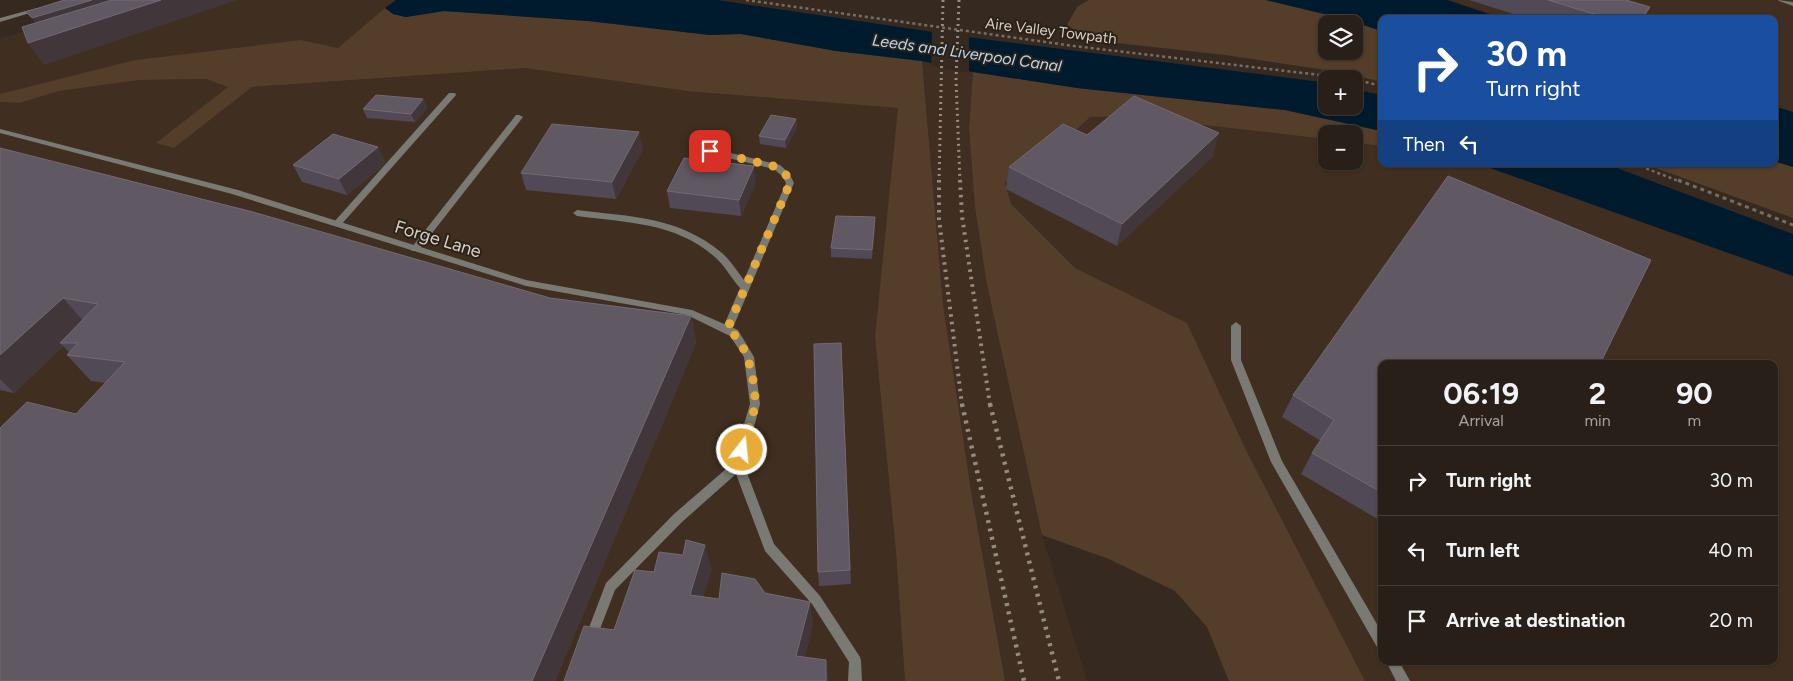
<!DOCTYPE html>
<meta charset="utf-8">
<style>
:root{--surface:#282018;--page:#342d25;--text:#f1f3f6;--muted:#a5a3a2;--line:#443e37}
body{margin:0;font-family:Figtree,sans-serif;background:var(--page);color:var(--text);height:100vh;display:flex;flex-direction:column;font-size:19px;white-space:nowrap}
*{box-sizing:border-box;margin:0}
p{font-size:16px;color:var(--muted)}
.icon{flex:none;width:28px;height:28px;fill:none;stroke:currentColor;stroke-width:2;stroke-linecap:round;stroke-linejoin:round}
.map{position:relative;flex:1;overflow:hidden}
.sheet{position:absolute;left:1378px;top:360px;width:400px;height:305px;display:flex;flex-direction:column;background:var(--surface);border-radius:10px;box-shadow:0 1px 4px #0004,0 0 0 1px var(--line)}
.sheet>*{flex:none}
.banner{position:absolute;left:1378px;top:15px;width:400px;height:152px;border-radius:10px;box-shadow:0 1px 4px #0004,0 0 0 1px var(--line);background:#1a4fa0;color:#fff;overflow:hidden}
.controls{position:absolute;left:1318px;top:15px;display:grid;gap:10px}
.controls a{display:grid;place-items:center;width:45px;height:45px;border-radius:10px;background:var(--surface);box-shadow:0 1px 4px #0004,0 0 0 1px var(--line);font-size:25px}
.pin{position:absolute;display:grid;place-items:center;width:42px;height:42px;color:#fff;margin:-21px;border-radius:10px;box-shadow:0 2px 8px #0006}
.me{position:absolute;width:55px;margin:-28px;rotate:16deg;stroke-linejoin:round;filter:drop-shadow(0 0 4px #0008)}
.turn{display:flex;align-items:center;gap:18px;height:105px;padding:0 25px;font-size:22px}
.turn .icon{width:65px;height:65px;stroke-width:2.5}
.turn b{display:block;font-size:35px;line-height:42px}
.then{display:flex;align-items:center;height:48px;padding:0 25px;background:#0003;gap:10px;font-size:19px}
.eta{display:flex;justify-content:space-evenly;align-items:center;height:85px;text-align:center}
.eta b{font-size:30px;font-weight:700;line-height:35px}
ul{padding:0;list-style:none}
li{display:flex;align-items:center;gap:15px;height:70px;padding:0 25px;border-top:1px solid var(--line)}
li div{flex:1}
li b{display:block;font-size:19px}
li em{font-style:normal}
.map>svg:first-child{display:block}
.built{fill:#402f20;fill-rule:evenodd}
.green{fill:#543e2a;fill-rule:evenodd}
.water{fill:#001a2e}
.pier{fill:#362a20}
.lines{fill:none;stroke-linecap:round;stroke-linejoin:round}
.path-far1{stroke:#776d64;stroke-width:2.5;stroke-dasharray:3 3;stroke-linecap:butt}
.path{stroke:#776d64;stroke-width:3;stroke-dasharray:4 4;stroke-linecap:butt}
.service{fill:#797a73;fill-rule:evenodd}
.minor{fill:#797a73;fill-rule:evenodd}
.tertiary{fill:#797a73;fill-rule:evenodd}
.rail-far2{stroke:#948b83;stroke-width:3;stroke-dasharray:2 4;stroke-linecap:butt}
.rail-far1{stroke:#948b83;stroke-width:4;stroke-dasharray:2.5 5;stroke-linecap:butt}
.rail{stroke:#948b83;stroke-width:4.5;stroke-dasharray:3 5.5;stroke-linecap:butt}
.wall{fill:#524956}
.shaded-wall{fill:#41373b}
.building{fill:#605862;stroke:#736a72}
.route{stroke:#e8ab37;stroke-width:9;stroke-dasharray:0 16.2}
.labels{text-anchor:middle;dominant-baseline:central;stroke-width:4;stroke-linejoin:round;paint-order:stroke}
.far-street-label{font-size:15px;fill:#d7d0c9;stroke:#2c2117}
.far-water-label{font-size:16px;font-style:italic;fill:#b5d9f7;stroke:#2c2117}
.street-label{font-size:18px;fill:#d7d0c9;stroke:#2c2117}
</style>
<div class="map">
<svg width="1793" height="681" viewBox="0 0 1793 681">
<rect width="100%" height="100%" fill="#362a20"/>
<!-- built -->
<g class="built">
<polygon points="126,0 396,0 338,48 301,40 135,60 0,94 0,39"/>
<polygon points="1450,0 1793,0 1793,112 1774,106 1774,19 1505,19"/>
<polygon points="922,61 973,72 969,128 975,207 987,285 1042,535 1087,681 1005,681 972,497 943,305"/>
<polygon points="525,68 687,91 899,108 875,337 896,552 905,681 0,681 0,102 19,103 59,91 139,80 206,79 229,87 156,143 174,148 252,87"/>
<path d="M1126,116L1326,139V161H1354V142L1381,146V164H1479L1793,276V681H1365L1247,452L1187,323L1075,268L1011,204L1005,183L1073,133L1090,117ZM1381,364H1774V661H1381Z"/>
</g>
<!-- green -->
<g class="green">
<path d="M1089,0H1266L1349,20L1381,31V82L1346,73L1225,55L1090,40L1067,25L1077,7ZM1326,24H1354V51H1326Z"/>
<polygon points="385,8 393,14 406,17 444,11 588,21 710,35 741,34 836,51 922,61 943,305 972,497 1005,681 905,681 896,552 875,337 898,108 687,91 525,68 252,87 174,148 156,143 228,87 206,79 139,80 59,91 19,103 0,102 0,94 135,60 301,40 338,48"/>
<polygon points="973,72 1077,88 1285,110 1381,131 1381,146 1354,142 1354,134 1326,134 1326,139 1126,116 1090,117 1073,133 1005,183 1011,204 1075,268 1187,323 1247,452 1365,681 1229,681 1207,627 1175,591 1109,559 1042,535 987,285 975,207 969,128"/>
<polygon points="1774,161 1793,167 1793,218 1645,164 1774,164"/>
</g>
<!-- water -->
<g class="water">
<polygon points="396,0 717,0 967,37 1313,81 1326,83 1326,106 1354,106 1354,89 1381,95 1381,131 1285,110 1077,88 973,72 922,61 836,51 741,34 710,35 588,21 444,11 406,17 393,14 385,8"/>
<polygon points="1266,0 1447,0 1504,19 1381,19 1381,31 1349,20"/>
<polygon points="1774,106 1793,112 1793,167 1774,161"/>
<polygon points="1479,164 1606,164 1793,234 1793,276"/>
</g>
<!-- pier -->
<polygon class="pier" points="932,30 969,35 969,73 931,66"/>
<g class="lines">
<!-- path-far1 -->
<g class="path-far1">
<polyline points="746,0 1074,46 1354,79"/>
<polyline points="1354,79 1381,86"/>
<polyline points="1635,164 1681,182"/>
</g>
<!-- path -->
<polyline class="path" points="1678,180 1793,225"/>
<!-- service -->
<g class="service">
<polygon points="1778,0 1793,2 1793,6 1779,1"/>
<polygon points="449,93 455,93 456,95 340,226 334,226 333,224 334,222"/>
<polygon points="516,115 519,115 523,117 418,251 412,251 410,249 412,247"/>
<path d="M710,148L780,165L789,173L794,183L732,330L727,334L722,330L740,288C732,279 725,266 716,258C676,222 628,223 577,216L573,213L577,210C631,217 678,216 722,253C730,260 737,271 744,280L786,183L782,176L774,169L707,153L706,151Z"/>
<polygon points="1236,322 1241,326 1241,360 1282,461 1381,631 1381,649 1377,647 1271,462 1231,360 1231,326"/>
<polygon points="738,460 742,462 744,465 774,544 820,596 860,657 861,661 862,681 848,681 849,662 812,604 765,551 736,474 682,522 615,590 595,642 591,644 587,642 585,638 606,583 674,514 734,462"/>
<polygon points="1386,661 1399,661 1410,681 1396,681"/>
</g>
<!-- minor -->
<polygon class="minor" points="0,129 238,190 526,280 692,310 738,330 754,357 760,404 744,465 742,468 738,470 734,468 732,465 750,404 744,357 730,336 687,315 526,286 232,194 0,133"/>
<!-- tertiary -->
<polygon class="tertiary" points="37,8 43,9 0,22 0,18"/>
<!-- rail-far2 -->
<g class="rail-far2">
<polyline points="959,0 956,80 960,182"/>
<polyline points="939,182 943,0"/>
</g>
<!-- rail-far1 -->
<g class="rail-far1">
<polyline points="939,180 939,219 962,405"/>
<polyline points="960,180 962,216 990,405"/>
</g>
<!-- rail -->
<g class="rail">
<polyline points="962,404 1024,681"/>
<polyline points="990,404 1059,681"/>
</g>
</g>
<!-- wall -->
<g class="wall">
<polygon points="1469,0 1626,0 1642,19 1529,19"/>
<polygon points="423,99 427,108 415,122 367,118 363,109"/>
<polygon points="796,119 797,127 786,148 760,144 759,136"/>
<polygon points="0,148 550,298 691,316 696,343 555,681 0,681 76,414 106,383 91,381 67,355 69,352 63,346 14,393 0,390"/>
<polygon points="643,149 616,199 526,190 521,173"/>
<polygon points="1213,156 1117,246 1006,189 1009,167"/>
<polygon points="386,163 347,195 302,182 293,165"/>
<polygon points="756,182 741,216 670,208 667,191"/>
<polygon points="875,226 872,259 831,257 831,248"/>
<polygon points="841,343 851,584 819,586 818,572"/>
<polygon points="1381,364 1381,521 1301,474 1312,453 1321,441 1282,417 1293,395"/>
</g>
<!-- shaded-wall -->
<g class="shaded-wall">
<polygon points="92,0 153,0 43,34 32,18"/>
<polygon points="161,0 237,0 44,65 28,43"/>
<polygon points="423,99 427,108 415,122 411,114"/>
<polygon points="796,119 797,127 786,148 785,140"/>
<polygon points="639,132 643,149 616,199 612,182"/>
<polygon points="1219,133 1213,156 1117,246 1122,224"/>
<polygon points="378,147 386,163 347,195 339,179"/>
<polygon points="754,166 756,182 741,216 739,200"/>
<polygon points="875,217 875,226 872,259 872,250"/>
<polygon points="63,298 86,324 60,343 63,346 14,393 0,379 0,355"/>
<polygon points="691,316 696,343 555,681 532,681"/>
<polygon points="705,545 712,569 697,618 690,595"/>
<polygon points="810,602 813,625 800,678 796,656"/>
<polygon points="826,660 829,681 826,681"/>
</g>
<!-- building -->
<g class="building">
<polygon points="64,0 92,0 32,18 26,12"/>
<polygon points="112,0 161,0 28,43 22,27"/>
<polygon points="1548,0 1626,0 1650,7 1642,19 1610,19"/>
<polygon points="376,95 423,99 411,114 363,109"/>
<polygon points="1134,96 1219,133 1122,224 1009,167 1063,124 1087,135"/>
<polygon points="771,115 796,119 785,140 759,136"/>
<polygon points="552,124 639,132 612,182 521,173"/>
<polygon points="333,134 378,147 339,179 293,165"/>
<polygon points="0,148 253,212 550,298 691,316 532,681 0,681 0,428 27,402 76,414 125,362 67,355 78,343 60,343 98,304 63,298 0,355"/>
<polygon points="684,158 754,166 739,200 667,191"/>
<polygon points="1448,176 1651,260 1600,364 1381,364 1381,492 1312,453 1334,420 1293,395"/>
<polygon points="836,216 875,217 872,250 831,248"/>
<polygon points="841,343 850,570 818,572 814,344"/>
<polygon points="686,540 705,545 690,595 719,599 722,573 755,579 765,593 810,602 796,656 826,660 826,681 564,681 584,626 614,630 635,570 654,572 659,552 683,555"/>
</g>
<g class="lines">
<!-- route -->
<path class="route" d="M710,151L777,167L786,175L790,183L727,330C747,338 756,384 755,404C753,419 746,435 742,450"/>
</g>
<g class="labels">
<!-- far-street labels -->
<g class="far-street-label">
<text transform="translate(1051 31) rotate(7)">Aire Valley Towpath</text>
</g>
<!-- far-water labels -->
<g class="far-water-label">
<text transform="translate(967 53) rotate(8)">Leeds and Liverpool Canal</text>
</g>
<!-- street labels -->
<g class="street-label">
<text transform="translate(438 239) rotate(17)">Forge Lane</text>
</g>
</g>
</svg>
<div class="controls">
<a><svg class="icon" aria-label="layers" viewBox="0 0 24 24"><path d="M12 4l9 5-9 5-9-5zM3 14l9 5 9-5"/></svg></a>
<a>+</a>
<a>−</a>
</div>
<div class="pin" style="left:710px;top:151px;background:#d93025"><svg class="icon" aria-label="arrive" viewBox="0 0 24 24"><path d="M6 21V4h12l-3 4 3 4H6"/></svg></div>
<svg class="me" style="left:742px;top:450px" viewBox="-20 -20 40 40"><circle r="17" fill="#e8ab37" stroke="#fff" stroke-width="3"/><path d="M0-11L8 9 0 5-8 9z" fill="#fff"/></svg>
<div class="banner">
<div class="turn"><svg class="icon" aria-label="right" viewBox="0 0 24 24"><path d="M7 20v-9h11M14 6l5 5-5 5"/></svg><div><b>30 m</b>Turn right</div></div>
<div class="then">Then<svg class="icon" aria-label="left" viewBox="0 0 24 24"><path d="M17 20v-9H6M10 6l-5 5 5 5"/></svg></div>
</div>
<section class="sheet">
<div class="eta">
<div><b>06:19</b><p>Arrival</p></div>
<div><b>2</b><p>min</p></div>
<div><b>90</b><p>m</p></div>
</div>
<ul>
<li><svg class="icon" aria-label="right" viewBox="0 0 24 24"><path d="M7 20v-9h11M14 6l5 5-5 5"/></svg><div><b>Turn right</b></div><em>30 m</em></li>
<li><svg class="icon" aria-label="left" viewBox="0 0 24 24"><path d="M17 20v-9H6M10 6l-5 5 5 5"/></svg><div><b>Turn left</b></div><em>40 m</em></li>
<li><svg class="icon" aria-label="arrive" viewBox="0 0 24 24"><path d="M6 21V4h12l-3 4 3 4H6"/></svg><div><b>Arrive at destination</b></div><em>20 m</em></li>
</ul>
</section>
</div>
